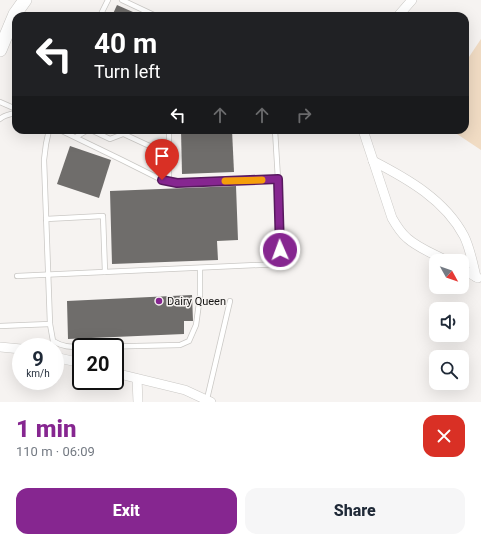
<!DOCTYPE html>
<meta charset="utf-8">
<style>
:root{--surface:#fff;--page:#f6f6f7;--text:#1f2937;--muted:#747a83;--accent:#862690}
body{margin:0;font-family:Roboto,sans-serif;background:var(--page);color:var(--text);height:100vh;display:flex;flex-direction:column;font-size:15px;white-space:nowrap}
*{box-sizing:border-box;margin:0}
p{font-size:13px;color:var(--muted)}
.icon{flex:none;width:22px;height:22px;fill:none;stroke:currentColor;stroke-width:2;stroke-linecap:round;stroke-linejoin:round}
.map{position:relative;height:402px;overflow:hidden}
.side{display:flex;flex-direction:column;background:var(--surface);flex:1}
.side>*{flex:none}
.guide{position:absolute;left:12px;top:12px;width:457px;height:122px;border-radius:12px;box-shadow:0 4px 16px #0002;background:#202124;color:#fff;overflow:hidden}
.needle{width:26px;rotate:130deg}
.buttons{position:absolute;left:429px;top:254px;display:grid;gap:8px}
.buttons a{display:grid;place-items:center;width:40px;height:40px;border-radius:8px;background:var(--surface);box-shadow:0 4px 16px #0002;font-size:20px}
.speed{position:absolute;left:12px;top:338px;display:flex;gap:8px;font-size:20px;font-weight:700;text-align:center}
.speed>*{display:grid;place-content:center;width:52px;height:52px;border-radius:50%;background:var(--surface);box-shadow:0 4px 16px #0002;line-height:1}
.speed small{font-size:10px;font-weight:400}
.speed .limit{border:2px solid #111;border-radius:6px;background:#fff;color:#111}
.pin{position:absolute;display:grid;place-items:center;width:34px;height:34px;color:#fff;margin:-41px -17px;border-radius:50% 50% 50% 0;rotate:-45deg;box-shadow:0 0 4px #0007}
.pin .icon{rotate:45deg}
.me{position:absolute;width:44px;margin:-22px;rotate:358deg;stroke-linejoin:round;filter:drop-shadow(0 0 3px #0008)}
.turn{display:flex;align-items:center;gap:14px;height:84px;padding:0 16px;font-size:18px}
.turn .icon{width:52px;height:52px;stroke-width:2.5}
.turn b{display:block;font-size:28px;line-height:34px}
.lanes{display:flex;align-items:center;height:38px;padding:0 16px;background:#0003;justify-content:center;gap:20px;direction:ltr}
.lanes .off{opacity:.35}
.round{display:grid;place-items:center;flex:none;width:42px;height:42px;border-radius:12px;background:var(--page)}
.overview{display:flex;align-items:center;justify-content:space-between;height:68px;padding:0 16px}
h1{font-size:24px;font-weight:800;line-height:30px;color:var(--accent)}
.primary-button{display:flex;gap:8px;margin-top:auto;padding:8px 16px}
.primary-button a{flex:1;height:46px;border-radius:12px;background:var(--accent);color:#fff;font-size:16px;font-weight:800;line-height:46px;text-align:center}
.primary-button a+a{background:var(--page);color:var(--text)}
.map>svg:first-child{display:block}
.green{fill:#f1dcc4}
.building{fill:#6f6d6b}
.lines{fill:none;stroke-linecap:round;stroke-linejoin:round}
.service-casing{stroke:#cac8c5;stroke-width:6}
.minor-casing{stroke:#cac8c5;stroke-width:10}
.secondary-casing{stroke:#cac8c5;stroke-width:14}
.service{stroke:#fff;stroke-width:4.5}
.minor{stroke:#fff;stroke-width:9}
.secondary{stroke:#fff;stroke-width:13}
.route-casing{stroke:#57195e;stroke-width:10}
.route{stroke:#862690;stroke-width:7}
.slow{stroke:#f59e0b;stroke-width:7}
.poi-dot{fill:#862690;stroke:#f6f3f1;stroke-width:1.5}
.labels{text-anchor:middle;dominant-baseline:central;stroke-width:3;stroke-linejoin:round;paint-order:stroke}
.poi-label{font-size:11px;fill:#141312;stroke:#f6f3f1;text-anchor:start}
</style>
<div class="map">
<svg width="481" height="402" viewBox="0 0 481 402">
<rect width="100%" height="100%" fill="#f6f3f1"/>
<!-- green -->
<polygon class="green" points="481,39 481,150 451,130 465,130 465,63"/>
<!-- building -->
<g class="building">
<polygon points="117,5 142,16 112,16"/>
<polygon points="181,130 232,130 234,172 182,174"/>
<polygon points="70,146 111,160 99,198 57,184"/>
<polygon points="236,186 238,240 217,241 218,260 112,264 110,191"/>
<polygon points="192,295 193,321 184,321 184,334 68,339 67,301"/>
</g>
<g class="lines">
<defs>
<g id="service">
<polyline points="122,0 156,16"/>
<polyline points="100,16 108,0"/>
<polyline points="0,102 16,109"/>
<path d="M0,119C4,115 10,114 16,113"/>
<polyline points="60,130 122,160 162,180 177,183 278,179"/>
<polyline points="115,130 169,155"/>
<polyline points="76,137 86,131 91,130 110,139 123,134"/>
<polyline points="167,182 169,176 169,130"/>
<polyline points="46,219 103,216 105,272"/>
<polyline points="17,276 280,264 278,179 275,130"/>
<path d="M50,324L53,341C63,347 70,347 81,347"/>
<polyline points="0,326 50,324 44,160 46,144 49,130"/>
<polyline points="91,347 180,345 189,341 196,325 200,296 200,268"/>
<polyline points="207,399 230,301"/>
</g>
<g id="minor">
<polyline points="398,16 412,0"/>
<path d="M363,130L392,218C396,225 401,233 407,238C418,248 434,254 447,261"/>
<path d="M373,161C408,179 445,200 464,236C470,248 473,264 476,277"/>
<polyline points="462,269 478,278"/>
<polyline points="0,347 21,349"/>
<polyline points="55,357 81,363"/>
<polyline points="115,373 185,390 211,402"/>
<polyline points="137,379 138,402"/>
</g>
<polyline id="secondary" points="0,50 15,14 25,0"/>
</defs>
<!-- service casing -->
<use href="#service" class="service-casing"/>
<!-- minor casing -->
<use href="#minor" class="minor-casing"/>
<!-- secondary casing -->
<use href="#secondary" class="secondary-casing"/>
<!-- service -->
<use href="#service" class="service"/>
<!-- minor -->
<use href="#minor" class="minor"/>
<!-- secondary -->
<use href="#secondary" class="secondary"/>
</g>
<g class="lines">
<defs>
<polyline id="route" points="162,180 177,183 278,179 280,250"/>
</defs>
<!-- route casing -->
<use href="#route" class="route-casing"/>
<!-- route -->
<use href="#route" class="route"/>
<!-- slow -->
<polyline class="slow" points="225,181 262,180"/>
</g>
<!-- markers -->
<circle class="poi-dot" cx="159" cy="301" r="4"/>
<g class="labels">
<!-- poi labels -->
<g class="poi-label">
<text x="167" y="301">Dairy Queen</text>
</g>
</g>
</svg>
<div class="buttons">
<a><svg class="needle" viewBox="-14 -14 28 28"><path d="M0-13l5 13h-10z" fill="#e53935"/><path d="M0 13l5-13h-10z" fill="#747a83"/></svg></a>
<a><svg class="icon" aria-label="sound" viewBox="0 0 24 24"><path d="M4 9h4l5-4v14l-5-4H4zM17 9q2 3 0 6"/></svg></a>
<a><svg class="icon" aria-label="search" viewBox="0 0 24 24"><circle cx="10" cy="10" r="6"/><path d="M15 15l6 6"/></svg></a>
</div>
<div class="speed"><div>9<small>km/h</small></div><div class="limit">20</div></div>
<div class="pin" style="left:162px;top:180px;background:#d93025"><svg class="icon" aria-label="arrive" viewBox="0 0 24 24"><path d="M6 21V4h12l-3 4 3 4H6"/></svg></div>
<svg class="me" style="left:280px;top:250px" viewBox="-20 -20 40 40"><circle r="17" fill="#862690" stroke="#fff" stroke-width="3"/><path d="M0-11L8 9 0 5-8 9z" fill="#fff"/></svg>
<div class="guide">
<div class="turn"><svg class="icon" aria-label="left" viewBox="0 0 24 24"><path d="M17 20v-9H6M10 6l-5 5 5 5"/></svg><div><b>40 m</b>Turn left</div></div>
<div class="lanes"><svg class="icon" aria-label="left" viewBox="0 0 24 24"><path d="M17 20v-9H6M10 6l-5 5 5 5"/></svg><svg class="icon off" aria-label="ahead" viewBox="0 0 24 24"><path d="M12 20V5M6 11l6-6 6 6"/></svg><svg class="icon off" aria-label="ahead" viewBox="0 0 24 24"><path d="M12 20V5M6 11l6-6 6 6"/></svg><svg class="icon off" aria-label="right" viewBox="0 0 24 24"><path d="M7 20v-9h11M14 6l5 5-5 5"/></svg></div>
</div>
</div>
<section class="side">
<div class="overview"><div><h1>1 min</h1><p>110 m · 06:09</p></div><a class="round" style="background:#d93025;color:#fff"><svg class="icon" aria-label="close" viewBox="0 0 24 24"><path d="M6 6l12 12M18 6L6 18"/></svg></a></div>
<div class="primary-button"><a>Exit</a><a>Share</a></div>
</section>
